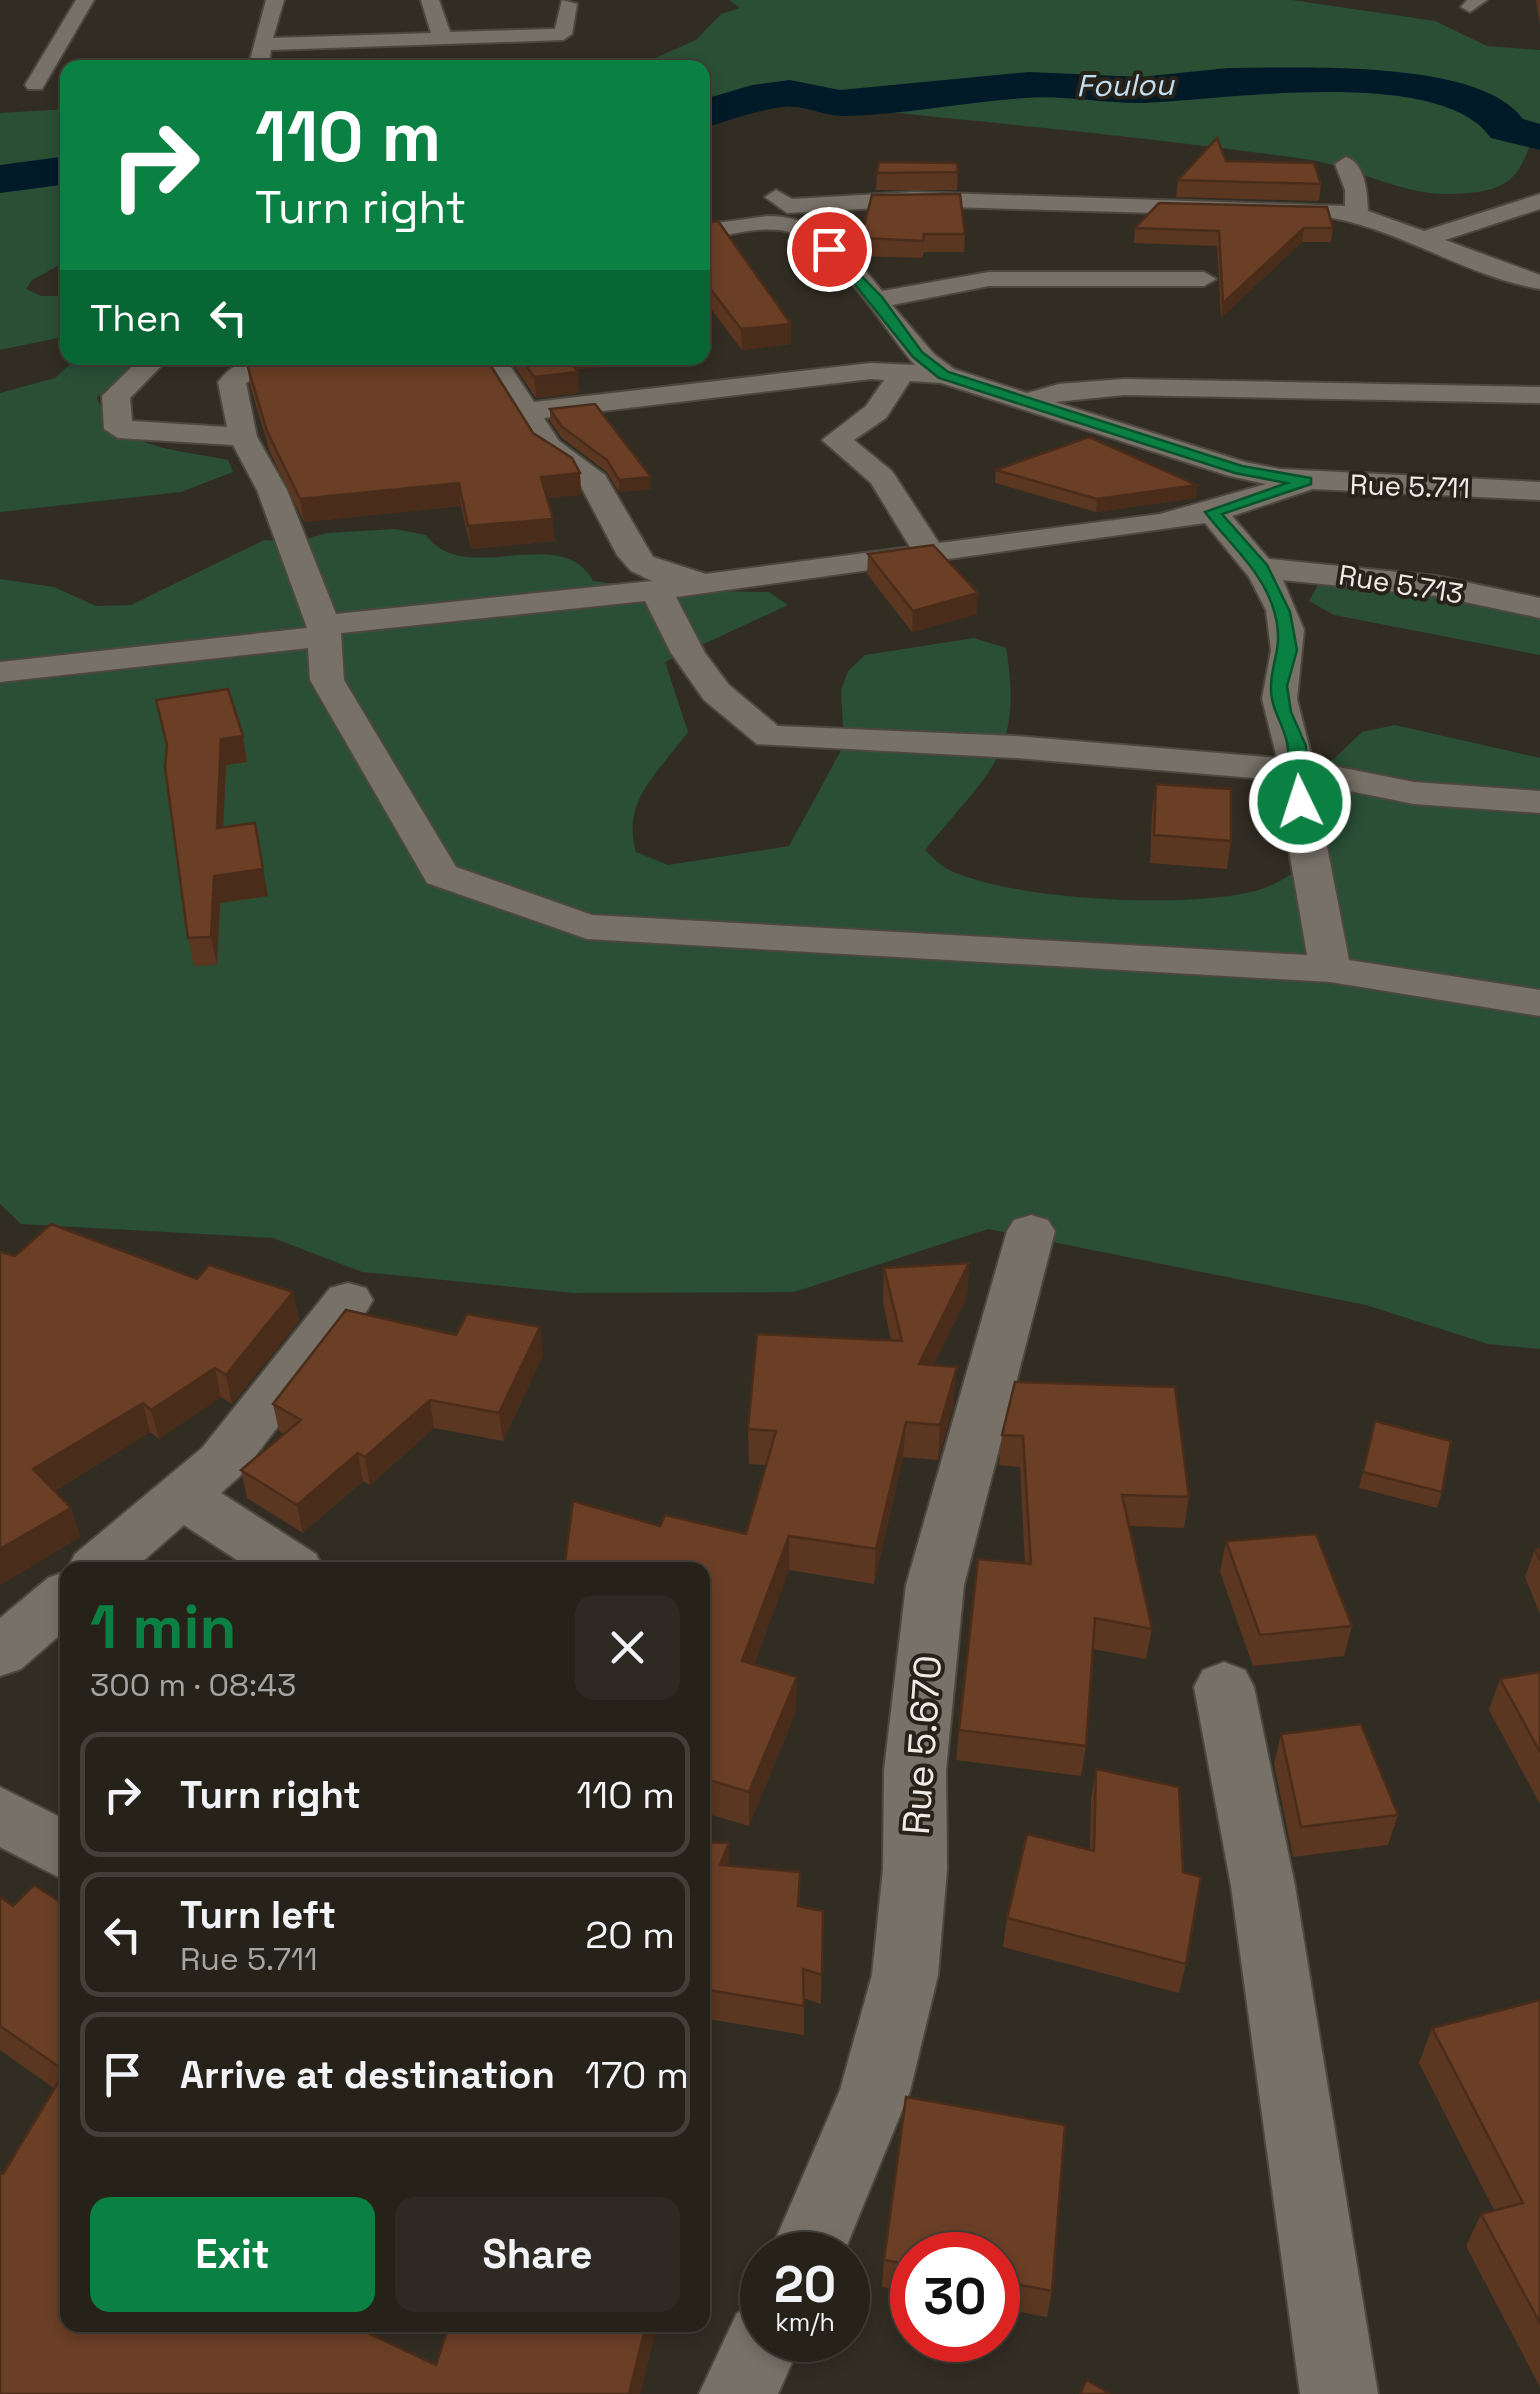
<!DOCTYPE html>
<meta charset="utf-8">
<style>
:root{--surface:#26221a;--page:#2e2a23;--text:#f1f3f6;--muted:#a4a4a2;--line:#423f39;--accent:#0b8043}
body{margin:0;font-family:"Space Grotesk",sans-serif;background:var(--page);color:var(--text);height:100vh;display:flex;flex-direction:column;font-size:38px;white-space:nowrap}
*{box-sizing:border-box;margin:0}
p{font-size:32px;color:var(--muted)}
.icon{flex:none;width:55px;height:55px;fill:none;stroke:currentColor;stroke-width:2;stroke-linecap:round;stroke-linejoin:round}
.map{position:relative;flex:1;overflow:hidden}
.drawer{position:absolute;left:60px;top:1562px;width:650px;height:770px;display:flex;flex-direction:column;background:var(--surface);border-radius:20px;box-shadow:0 5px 15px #0003,0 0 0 2px var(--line)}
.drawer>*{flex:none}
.guide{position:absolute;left:60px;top:60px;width:650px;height:305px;border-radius:20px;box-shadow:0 5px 15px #0003,0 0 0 2px var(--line);background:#0b8043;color:#fff;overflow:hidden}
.speed{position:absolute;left:740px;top:2232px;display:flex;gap:20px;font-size:50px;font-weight:700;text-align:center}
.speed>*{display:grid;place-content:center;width:130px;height:130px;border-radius:50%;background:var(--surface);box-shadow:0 5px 15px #0003,0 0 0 2px var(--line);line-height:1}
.speed small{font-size:25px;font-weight:400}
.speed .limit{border:15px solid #d22;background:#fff;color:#111}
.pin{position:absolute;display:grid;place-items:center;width:85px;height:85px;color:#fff;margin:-42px;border:5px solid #fff;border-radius:50%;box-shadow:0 2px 10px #0007}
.me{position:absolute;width:110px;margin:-55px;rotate:356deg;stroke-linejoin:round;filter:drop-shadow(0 0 8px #0008)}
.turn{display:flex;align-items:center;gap:35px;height:210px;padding:0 30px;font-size:45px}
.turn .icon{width:130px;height:130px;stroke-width:2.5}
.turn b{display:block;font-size:70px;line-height:85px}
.then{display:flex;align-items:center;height:95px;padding:0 30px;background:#0003;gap:20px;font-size:38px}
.round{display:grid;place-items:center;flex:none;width:105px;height:105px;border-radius:20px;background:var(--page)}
.overview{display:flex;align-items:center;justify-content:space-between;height:170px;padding:0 30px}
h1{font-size:60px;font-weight:700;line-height:75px;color:var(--accent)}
.action{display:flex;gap:20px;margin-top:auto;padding:20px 30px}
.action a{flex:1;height:115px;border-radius:20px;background:var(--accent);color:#fff;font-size:40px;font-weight:700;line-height:115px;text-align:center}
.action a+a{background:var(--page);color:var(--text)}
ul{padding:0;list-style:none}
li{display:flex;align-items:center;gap:30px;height:125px;margin:0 20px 15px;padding:0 10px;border:5px solid var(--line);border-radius:20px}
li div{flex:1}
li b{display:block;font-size:38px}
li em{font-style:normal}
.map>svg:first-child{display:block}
.green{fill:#2a4f35}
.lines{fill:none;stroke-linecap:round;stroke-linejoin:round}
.river{fill:#011a28;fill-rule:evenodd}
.minor-casing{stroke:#4c4840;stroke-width:4}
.minor{fill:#777167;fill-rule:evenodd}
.wall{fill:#5b3621}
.shaded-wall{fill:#4a2c1b}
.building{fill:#6a3f26;stroke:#4a2c1b;stroke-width:2.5}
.route{fill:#0b8043;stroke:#07532c;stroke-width:2.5}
.labels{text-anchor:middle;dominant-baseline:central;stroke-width:8;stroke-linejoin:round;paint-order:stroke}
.far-street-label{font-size:28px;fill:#eeebe5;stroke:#28231a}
.far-water-label{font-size:30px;font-style:italic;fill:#c3e0f3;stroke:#28231a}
.near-street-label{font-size:38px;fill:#eeebe5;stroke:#28231a}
</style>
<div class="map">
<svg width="1540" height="2394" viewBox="0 0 1540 2394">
<rect width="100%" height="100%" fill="#322d23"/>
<!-- green -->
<g class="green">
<path d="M729,0H1292L1435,21L1487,46L1540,50V132L1533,134C1520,183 1503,192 1452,194C1401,196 1354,166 1305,159C1183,142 1059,129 936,117C858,109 781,99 703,95L702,68H633L696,40L721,14L740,8Z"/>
<polygon points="67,109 67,261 32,280 26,289 41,296 67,296 67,336 0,350 0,113"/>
<path d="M77,358H197L125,376L97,397C111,449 183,450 228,460L233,472L181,492L0,512V393L55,378Z"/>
<path d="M395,529L426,535C464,589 561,521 593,581L657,590L769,592L788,605L665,662L688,732C659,772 621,800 636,852L668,865L789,846L844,745L841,690L848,671L865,655L974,638L1006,648C1024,755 988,772 925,850C932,857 941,866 949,870C1013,900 1177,908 1246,893C1270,889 1289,877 1308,862L1313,779L1362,732L1395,725L1540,758V1349L1488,1344L1366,1305L988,1229L794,1292L575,1293L362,1272L273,1238L21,1224L0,1204V579L54,587L96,606L131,605L264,540L296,542L327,533Z"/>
<polygon points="1348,581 1530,611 1540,615 1540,655 1334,615 1309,601 1318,585"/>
</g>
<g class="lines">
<!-- river -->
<g class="river">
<path d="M1228,68C1296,68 1480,58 1523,119L1540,124V150L1491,138C1440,64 1218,101 1139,103C1101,103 1062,95 1025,98C964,102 903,115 843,116C823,116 803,104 783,107C755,110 730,121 702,128V100L752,85L790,80L840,90L1029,72L1140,77Z"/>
<polygon points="68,156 68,184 0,193 0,165"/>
</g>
<defs>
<g id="minor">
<polygon points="76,0 94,0 42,89 28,89 25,85"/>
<polygon points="266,0 284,0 273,38 431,33 421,0 439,0 450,32 555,29 562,0 577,4 572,34 563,40 271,50 268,68 248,68"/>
<polygon points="1467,0 1487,0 1470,12 1461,7"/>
<path d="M1346,157C1366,164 1367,193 1368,211L1424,231L1540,194V209L1445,240L1540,275V289C1468,277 1405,232 1333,218L914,206L787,213L765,197L776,190L792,199L914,192L1345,206V190L1335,164Z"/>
<path d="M768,216C820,216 852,253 882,291L989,272H1204L1216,279L1204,286H989L892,305L934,354L954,369L1027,393L1059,384L1124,379L1540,387V403L1124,395L1055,402L1245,462L1280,469L1540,482V500L1313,489L1232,516L1269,559L1437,576L1540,598V618L1437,596L1283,580L1304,630L1297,699L1313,762L1414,782L1540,791V813L1414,804L1315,784L1349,960L1540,990V1016L1330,982L587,939L427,883L310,680L308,648L0,682V662L307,628L257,490L233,445L118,438L104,429L102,396L141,358H169L130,398L132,421L227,427L218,382C238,356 257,358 287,358L246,383L257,437L287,490L336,614L652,581L631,571L617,555L576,477L538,453L479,358H505L534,402L871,363L915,365C882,328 832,237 780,230C755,227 727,236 702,239V225ZM871,379L884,380L866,406L822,440L871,483L910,547L706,574L653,557L605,475L559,441L544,418ZM910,381L941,383L1229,476L1266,484L1160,514L939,543L892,471L854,440L886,418ZM1205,523L1249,577L1266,610L1271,650L1262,699L1277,758L1015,736L778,726L729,685L705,653L676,597ZM645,601L671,653L704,700L757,744L1015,758L1277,780L1307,955L592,915L456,867L344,680L341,633Z"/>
<polygon points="1031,1215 1048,1220 1055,1231 964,1585 946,1770 947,1869 938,1975 910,2091 843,2255 769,2255 840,2090 872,1975 883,1869 884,1770 906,1585 1007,1231 1014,1220"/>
<polygon points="348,1283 366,1288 373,1300 366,1312 240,1476 221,1493 316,1554 324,1570 252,1570 184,1525 133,1570 68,1570 68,1628 21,1669 0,1676 0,1618 48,1578 67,1571 67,1570 75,1554 202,1448 330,1288"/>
<polygon points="1224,1662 1245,1670 1254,1687 1295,1886 1378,2394 1300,2394 1231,1886 1194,1687 1203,1670"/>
<polygon points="0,1787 68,1821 68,1882 0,1847"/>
<polygon points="762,2303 762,2340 802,2340 778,2394 699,2394 737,2313"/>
</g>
</defs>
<!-- minor casing -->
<use href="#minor" class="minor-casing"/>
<!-- minor -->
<use href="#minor" class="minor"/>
</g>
<!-- wall -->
<g class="wall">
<polygon points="1536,0 1540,0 1540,26"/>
<polygon points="1226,161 1321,184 1319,201 1176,197 1178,180"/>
<polygon points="958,172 957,190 876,190 877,173"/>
<polygon points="872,195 965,234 964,252 924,252 922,258 861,256 861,238"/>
<polygon points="702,223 791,324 791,344 742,350 702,297"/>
<polygon points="1135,228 1333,228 1331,242 1302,242 1221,318 1217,246 1134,243"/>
<polygon points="509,358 640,358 640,364 576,369 579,393 536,398"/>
<polygon points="247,364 533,433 580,473 581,495 547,498 555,541 471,549 461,506 304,522 270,452 250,385"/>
<polygon points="550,409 651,477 651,489 619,492 607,472 562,438 550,421"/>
<polygon points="996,470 1196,498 1096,512 995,483"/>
<polygon points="868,554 977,614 912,632 867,574"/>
<polygon points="156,700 247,762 226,765 223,828 268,896 220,903 217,965 194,966 188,938 167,749"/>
<polygon points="1156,784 1231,841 1227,869 1150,863 1152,812"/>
<polygon points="0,1252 15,1256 293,1292 299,1321 232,1404 221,1397 159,1439 150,1432 55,1491 71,1508 80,1537 0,1585"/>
<polygon points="969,1263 967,1297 933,1365 954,1402 938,1460 903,1457 874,1584 789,1570 754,1664 796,1711 749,1826 702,1812 702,1570 660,1526 746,1534 766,1465 749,1464 748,1429 891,1340 883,1303 884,1268"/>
<polygon points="543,1355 503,1441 434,1428 370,1485 363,1481 303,1533 247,1498 241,1470 284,1434 279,1431 273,1404"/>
<polygon points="1015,1382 1189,1497 1184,1528 1129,1526 1152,1629 1146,1659 1093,1649 1086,1746 1081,1776 956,1760 959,1730 1025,1564 1020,1467 999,1465 1002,1435"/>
<polygon points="1375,1421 1442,1492 1437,1508 1359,1488"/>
<polygon points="1226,1541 1352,1626 1344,1656 1253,1666 1220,1572"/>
<polygon points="1535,1549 1540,1549 1540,1614 1525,1577"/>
<polygon points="1540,1672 1540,1804 1489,1710 1500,1679"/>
<polygon points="1281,1734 1398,1815 1388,1845 1293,1857 1274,1764"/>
<polygon points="1096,1769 1186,1964 1179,1993 1003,1947 1007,1918 1090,1850 1091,1799"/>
<polygon points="702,1842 730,1866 800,1906 823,1911 821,2004 804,1998 804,2035 702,2018"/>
<polygon points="0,1897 13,1906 68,1907 68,2325 299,2332 436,2365 657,2325 640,2394 0,2394 3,2174 55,2089 0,2050"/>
<polygon points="1540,2000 1540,2387 1466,2246 1481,2214 1494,2210 1419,2063 1432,2028"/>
<polygon points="906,2097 1065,2125 1052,2291 1047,2317 998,2308 998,2255 912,2255 912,2293 882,2287 884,2260"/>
</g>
<!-- shaded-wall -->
<g class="shaded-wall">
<polygon points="704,202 705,221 702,222 702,203"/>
<polygon points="1304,228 1302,242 1221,318 1223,303"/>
<polygon points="791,324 791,344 742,350 741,329"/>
<polygon points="561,358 640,358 640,364 562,371"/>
<polygon points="578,372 579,393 536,398 534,377"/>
<polygon points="580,473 581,495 543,499 541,477"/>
<polygon points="651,477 651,489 619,492 619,480"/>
<polygon points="459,483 461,506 304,522 300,499"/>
<polygon points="1197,485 1196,498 1096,512 1097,499"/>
<polygon points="553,519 555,541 471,549 468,526"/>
<polygon points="978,593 977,614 912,632 913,611"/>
<polygon points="243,736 247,762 226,765 222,855 217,828 221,739"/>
<polygon points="263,869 268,896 220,903 217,965 211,937 214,876"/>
<polygon points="969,1263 967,1297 917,1399 919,1364"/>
<polygon points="293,1292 299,1321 232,1404 226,1375"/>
<polygon points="540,1327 543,1355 503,1441 499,1413"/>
<polygon points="957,1367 954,1402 938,1460 940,1425"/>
<polygon points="215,1368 221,1397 159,1439 151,1410"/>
<polygon points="430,1400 434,1428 370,1485 365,1457"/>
<polygon points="143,1403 150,1432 43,1498 33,1469"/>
<polygon points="906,1422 903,1457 874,1584 876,1549"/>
<polygon points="358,1453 363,1481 303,1533 297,1505"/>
<polygon points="71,1508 80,1537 0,1585 0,1549"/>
<polygon points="789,1536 789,1570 743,1695 742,1661"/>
<polygon points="797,1677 796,1711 749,1826 749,1792"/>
<polygon points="729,1843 730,1873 720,1865"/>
<polygon points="646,2325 657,2325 640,2394 629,2394"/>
</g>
<!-- building -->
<g class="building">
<polygon points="1217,138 1226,161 1314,163 1321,184 1178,180"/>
<polygon points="879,162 957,163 958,172 877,173"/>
<polygon points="960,194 965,234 924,234 923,241 861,238 872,195"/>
<polygon points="1159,203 1327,207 1333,228 1304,228 1223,303 1219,231 1135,228"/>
<polygon points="718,221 791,324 741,329 702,278 702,223"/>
<polygon points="257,358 486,358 533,433 572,458 580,473 541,477 553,519 468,526 459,483 300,499 267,431 247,364"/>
<polygon points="521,358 567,358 578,372 534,377"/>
<polygon points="595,404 651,477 619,480 607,460 561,426 550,409"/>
<polygon points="1089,437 1197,485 1097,499 996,470"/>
<polygon points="933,545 978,593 913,611 868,554"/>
<polygon points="228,689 243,736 221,739 217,828 255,823 263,869 214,876 211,937 188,938 165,767 167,745 156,700"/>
<polygon points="1156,784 1231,789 1231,841 1154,835"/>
<polygon points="51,1224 197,1279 209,1265 293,1292 226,1375 215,1368 151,1410 143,1403 33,1469 71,1508 0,1549 0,1252 15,1256"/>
<polygon points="969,1263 919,1364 957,1367 940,1425 906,1422 876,1549 789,1536 742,1661 797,1677 749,1792 702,1778 702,1570 564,1570 573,1501 660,1526 665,1515 746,1534 776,1431 748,1429 757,1334 902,1341 884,1268"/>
<polygon points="346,1310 456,1335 467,1314 540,1327 499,1413 430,1400 365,1457 358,1453 297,1505 241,1470 301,1420 273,1404"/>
<polygon points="1015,1382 1175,1387 1189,1497 1122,1495 1152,1629 1095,1618 1086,1746 959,1730 978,1559 1031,1564 1023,1436 1002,1435"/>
<polygon points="1375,1421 1451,1441 1442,1492 1363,1472"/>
<polygon points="1316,1534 1352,1626 1260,1635 1226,1541"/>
<polygon points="1535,1549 1540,1549 1540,1561"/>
<polygon points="1540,1672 1540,1752 1500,1679"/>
<polygon points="1361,1724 1398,1815 1301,1827 1281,1734"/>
<polygon points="1096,1769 1179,1787 1183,1872 1201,1877 1186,1964 1007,1918 1027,1834 1094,1851"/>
<polygon points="702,1842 729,1843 720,1865 800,1872 798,1906 823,1911 822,1975 803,1969 804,2006 702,1989"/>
<polygon points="34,1885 68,1907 68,2325 285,2325 299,2332 303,2325 351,2325 436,2365 449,2325 646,2325 629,2394 0,2394 0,2172 3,2174 65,2071 0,2026 0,1897 13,1906"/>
<polygon points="1540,2000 1540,2323 1481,2214 1523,2203 1432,2028"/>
<polygon points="906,2097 1065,2125 1052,2291 998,2281 998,2255 912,2255 912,2265 884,2260"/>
<polygon points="1087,2380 1110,2394 1080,2394"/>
</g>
<!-- route -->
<path class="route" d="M825,247H833L882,297L922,352L948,372L1242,466L1311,478V484L1222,514L1267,565L1290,612L1297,650L1287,686L1291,712L1306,746L1307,806L1291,802C1288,783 1289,767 1288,749C1287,729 1271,711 1271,690C1270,661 1284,651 1275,614C1264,572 1230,545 1205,512L1287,483L1235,473L939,378L913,357Z"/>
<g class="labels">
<!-- far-street labels -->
<g class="far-street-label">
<text transform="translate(1410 486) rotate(2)">Rue 5.711</text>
<text transform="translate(1401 584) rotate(9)">Rue 5.713</text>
</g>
<!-- far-water labels -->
<g class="far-water-label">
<text transform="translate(1125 85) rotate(-1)">Foulou</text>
</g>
<!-- near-street labels -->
<g class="near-street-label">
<text transform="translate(922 1745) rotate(-86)">Rue 5.670</text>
</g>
</g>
</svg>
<div class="speed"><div>20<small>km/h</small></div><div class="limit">30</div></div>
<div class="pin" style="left:829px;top:249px;background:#d93025"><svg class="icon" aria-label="arrive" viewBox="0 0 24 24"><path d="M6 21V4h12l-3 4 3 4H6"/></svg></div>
<svg class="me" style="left:1300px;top:802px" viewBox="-20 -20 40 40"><circle r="17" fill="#0b8043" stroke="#fff" stroke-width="3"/><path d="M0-11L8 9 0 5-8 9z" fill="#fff"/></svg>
<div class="guide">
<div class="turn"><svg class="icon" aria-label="right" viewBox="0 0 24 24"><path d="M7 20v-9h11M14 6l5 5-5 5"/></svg><div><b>110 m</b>Turn right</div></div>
<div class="then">Then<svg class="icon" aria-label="left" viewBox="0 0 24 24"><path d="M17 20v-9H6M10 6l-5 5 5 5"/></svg></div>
</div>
<section class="drawer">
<div class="overview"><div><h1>1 min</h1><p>300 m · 08:43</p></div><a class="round"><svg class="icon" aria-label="close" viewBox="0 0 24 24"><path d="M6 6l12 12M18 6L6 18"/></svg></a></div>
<ul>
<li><svg class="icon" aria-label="right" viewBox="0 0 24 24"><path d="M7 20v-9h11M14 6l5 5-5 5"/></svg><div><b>Turn right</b></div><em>110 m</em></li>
<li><svg class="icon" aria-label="left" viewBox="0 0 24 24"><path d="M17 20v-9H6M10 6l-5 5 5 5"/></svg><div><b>Turn left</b><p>Rue 5.711</p></div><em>20 m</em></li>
<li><svg class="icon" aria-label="arrive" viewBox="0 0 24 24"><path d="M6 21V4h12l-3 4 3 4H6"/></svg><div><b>Arrive at destination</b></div><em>170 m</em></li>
</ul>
<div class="action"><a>Exit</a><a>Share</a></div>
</section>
</div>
